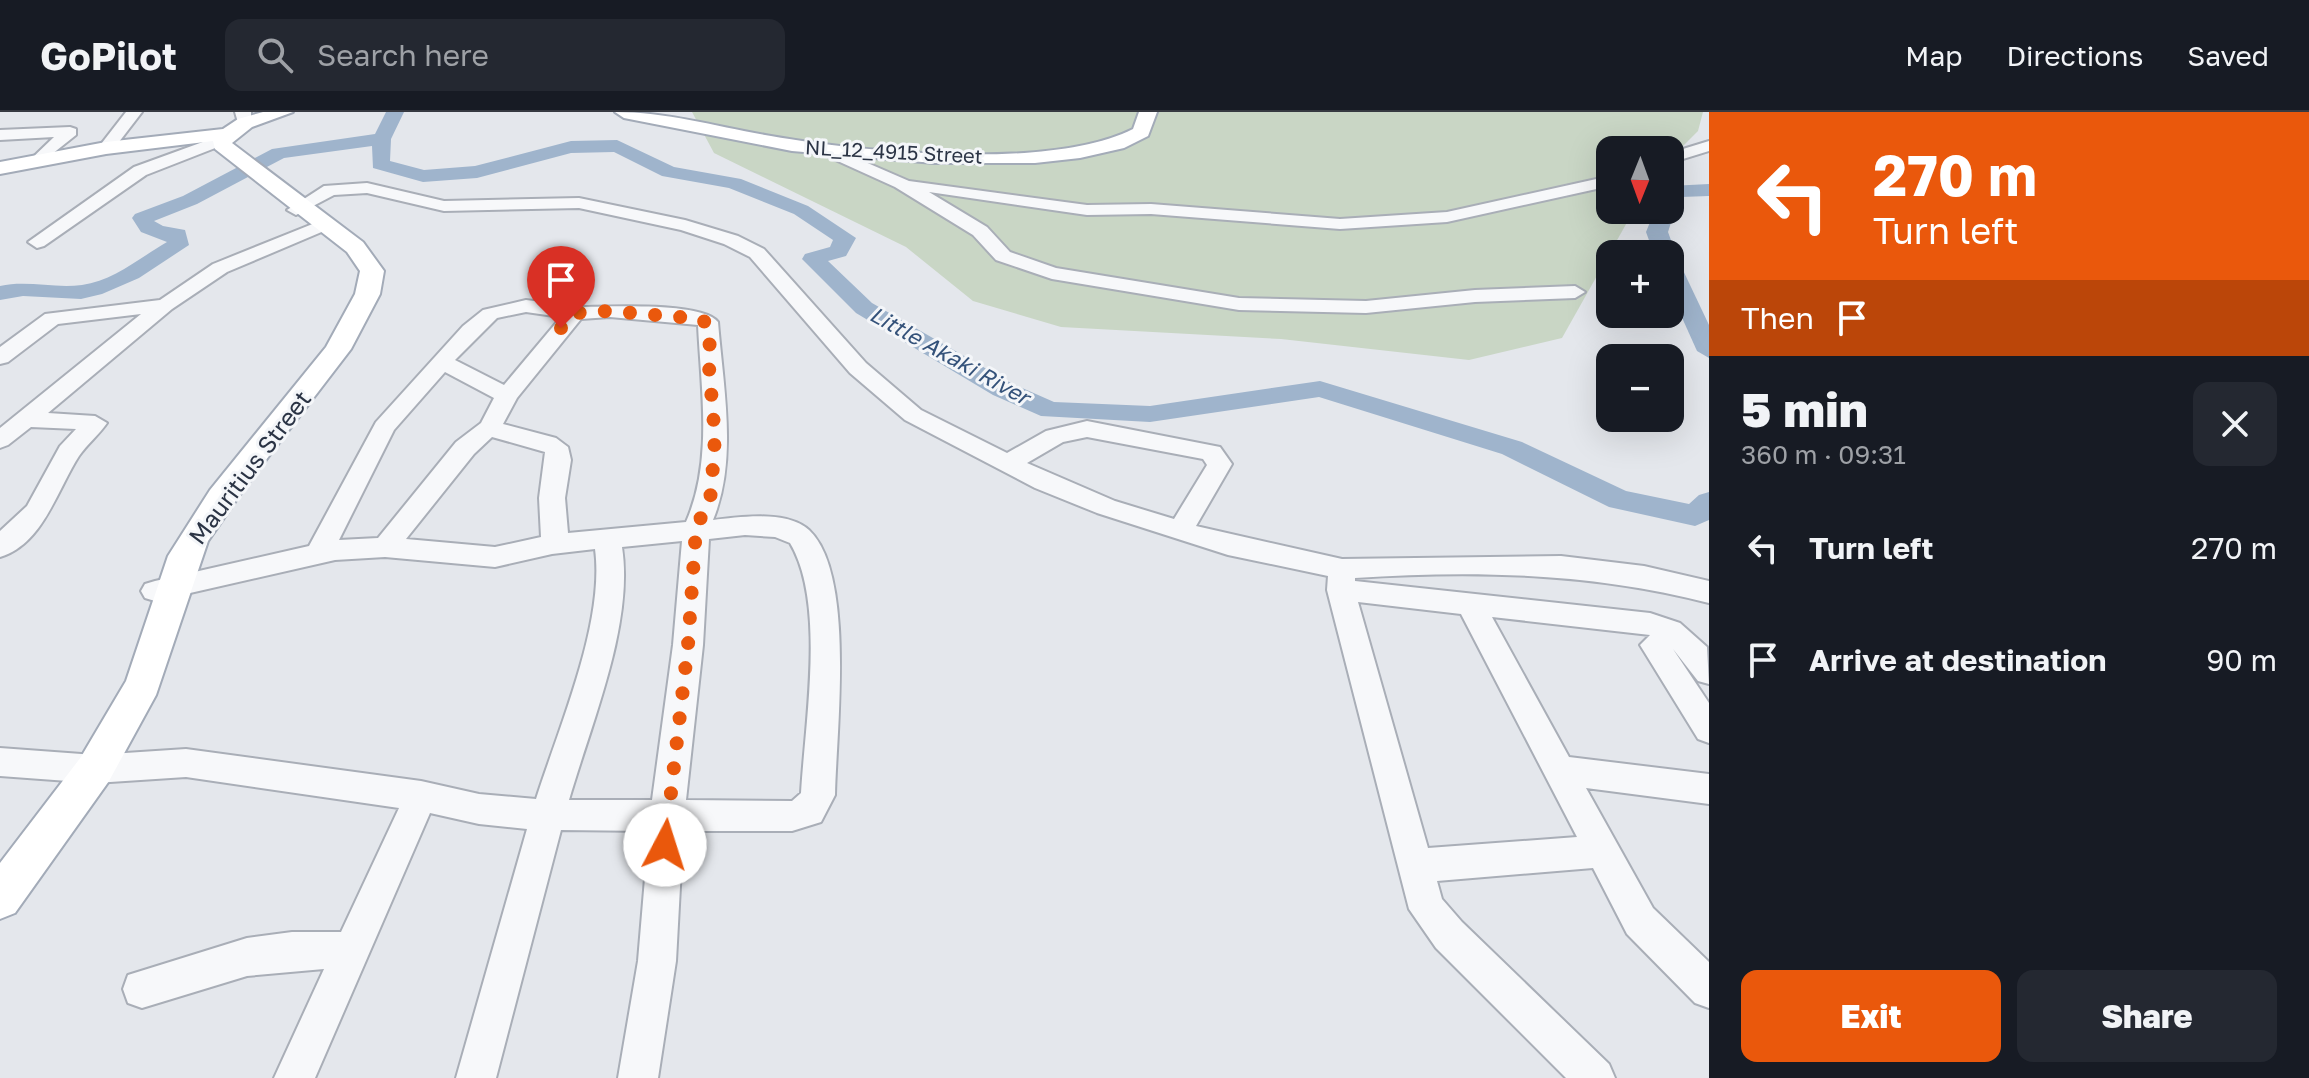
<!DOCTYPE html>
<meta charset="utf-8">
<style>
:root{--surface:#171b24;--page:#242831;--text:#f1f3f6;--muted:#9ea1a6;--line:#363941;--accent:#ea580c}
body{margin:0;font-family:"Golos Text",sans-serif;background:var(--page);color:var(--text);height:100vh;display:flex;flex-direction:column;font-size:30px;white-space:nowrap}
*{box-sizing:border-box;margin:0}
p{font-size:26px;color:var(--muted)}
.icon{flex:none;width:44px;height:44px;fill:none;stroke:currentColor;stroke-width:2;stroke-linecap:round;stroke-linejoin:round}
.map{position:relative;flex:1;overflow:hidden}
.side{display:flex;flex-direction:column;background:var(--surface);width:600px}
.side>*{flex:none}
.hud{background:#ea580c;color:#fff;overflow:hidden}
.needle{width:52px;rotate:181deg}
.fabs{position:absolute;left:1596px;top:24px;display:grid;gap:16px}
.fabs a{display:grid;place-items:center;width:88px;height:88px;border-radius:16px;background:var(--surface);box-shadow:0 8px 32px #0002;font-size:40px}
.pin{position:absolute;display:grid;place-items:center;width:68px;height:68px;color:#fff;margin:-82px -34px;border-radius:50% 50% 50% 0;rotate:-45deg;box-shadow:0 0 8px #0007}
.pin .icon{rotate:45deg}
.me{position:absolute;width:88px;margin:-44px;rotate:5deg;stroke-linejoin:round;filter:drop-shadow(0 0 6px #0008)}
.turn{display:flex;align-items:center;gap:28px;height:168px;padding:0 32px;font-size:36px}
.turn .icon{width:104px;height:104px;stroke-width:2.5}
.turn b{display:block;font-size:56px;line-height:68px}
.then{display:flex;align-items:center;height:76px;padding:0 32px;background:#0003;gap:16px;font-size:30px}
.round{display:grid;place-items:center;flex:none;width:84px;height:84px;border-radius:16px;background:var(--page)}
.headline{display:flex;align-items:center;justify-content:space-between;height:136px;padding:0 32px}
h1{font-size:48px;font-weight:800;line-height:60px}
.primary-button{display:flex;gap:16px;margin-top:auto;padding:16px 32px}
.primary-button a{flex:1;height:92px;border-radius:16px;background:var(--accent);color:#fff;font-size:32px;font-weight:800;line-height:92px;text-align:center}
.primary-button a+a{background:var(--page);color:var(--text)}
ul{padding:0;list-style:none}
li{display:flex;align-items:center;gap:24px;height:112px;padding:0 32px}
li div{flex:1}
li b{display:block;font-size:30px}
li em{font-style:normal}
header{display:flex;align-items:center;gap:48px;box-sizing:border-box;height:112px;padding:0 40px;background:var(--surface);border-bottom:2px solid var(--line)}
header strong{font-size:38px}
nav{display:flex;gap:44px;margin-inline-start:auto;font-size:28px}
.search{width:560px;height:72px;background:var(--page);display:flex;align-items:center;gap:20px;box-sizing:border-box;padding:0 28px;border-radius:16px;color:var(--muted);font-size:30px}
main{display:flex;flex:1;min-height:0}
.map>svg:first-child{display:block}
.green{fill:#c9d6c5}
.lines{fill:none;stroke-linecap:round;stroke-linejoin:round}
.river{fill:#9fb4cc;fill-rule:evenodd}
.minor-casing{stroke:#a9aeb7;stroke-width:4}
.major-casing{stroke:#a3abb8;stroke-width:4}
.minor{fill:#f7f8fa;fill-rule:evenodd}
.major{fill:#fff;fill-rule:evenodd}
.route{stroke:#ea580c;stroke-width:14;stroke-dasharray:0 25.2}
.labels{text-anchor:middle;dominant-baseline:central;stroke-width:6;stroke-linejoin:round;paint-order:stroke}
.far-street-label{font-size:20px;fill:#2b3445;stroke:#f4f6f9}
.far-water-label{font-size:22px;font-style:italic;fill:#34527a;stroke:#f4f6f9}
.street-label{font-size:24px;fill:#2b3445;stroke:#f4f6f9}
</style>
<header>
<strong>GoPilot</strong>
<div class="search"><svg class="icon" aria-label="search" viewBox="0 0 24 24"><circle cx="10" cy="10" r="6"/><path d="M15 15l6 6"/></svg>Search here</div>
<nav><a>Map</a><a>Directions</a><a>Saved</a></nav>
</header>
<main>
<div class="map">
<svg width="1709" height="966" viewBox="0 0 1709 966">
<rect width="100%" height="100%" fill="#e4e7ec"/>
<!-- green -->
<polygon class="green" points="692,0 1703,0 1698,19 1670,47 1670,38 1610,38 1610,98 1634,98 1562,226 1469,248 1281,227 1061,215 973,189 906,135 714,41"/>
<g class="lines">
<!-- river -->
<g class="river">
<path d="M386,0H404L391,27L390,49L424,58L475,54L571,29L617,28L674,55L741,67L808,94L856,126L846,144L828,149L872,191L1011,271L1054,290L1150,294L1320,269L1522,330L1626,379L1689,392L1699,383L1709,380V408L1695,414L1609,395L1502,342L1319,285L1150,310L1041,304L993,283L856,201L802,147L805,142L830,135L833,128L794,102L729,76L662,64L614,40L571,41L477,66L423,70L373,56L372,34L284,46L197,92L154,109L163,114L185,118L189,133L139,166L102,182L81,187L23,184L0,188V174C28,168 55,177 82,173C113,169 141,145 167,130L141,120L132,106L135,102L183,84L272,37L375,22Z"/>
<polygon points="1709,72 1709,84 1681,85 1670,93 1670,74"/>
<polygon points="1670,93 1675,98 1668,120 1676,142 1670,147 1670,142 1654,142 1646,120 1655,98 1670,98"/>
<polygon points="1670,147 1681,154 1709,213 1709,246 1697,239 1670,179"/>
</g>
<defs>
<g id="minor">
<polygon points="126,0 142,0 112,39 100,39 98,36"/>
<polygon points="235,0 251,0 251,14 239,14"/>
<polygon points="70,15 76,17 76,23 37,54 29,49 54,25 0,28 0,18"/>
<polygon points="222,23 228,25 228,31 146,63 44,134 37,136 28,130 134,55"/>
<polygon points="1709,29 1709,39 1670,51 1670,41"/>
<polygon points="826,33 909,69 1087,93 1151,92 1340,107 1447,100 1610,64 1610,74 1447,110 1340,117 1151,102 1087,103 929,80 987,115 1010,140 1056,156 1239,186 1366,189 1475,178 1575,174 1585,180 1575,186 1475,190 1366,201 1239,198 1052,167 996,148 973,123 895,75 820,41 820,35"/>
<path d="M367,71L444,89L579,86L685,108L738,124L764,137L866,251L921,298L1007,341L1046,319L1087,309L1220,335L1232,352L1196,414L1342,447L1561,444L1644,454L1709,469V491C1593,461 1475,458 1355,466V469L1650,501L1680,511L1707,535L1709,572L1698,569L1673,537L1709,591V631L1698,627L1645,541L1640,533L1650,523L1492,505L1569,645L1709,662V692L1586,676L1653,796L1709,850V896L1695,891L1627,822L1593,756L1437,769L1442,787L1462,810L1609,952L1615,966H1566L1436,836L1409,797L1327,478L1328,464L1228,443L1097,401L1035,376L905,308L850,261L750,145L724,132L681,118L579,96L444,99L367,81L334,83L296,103L287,98L324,74ZM1087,325L1203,347L1207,353L1174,407L1115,389L1027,351L1063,330ZM1358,490L1461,502L1577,725L1428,736Z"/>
<path d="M325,107L334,112L331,116L227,160L172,197L48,301L95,304L107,311C99,323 87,332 79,344C57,378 43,432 0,445V419L27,394L60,334L76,317L31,315L8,333L0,336V316L141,202L58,212L8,250L0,252V235L45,202L160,188L213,152Z"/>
<path d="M526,188C542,190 560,194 576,195C604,195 702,189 718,210C723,274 738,347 713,408C740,405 787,398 809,418C856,462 836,621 835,683L821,710L792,719H683L676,849L658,966H618L638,849L649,719L561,718L496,966H456L527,717L479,712L430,701L315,966H274L324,857L247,864L142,896L128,891L123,877L128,863L247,826L292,820H341L399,696L186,665L95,671L0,664V636L95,643L186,637L421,669L479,682L536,687C559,615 605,510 595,437L552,442L495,455L385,445L335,448L155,489L145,486L141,479L145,472L155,469L309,434L376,310L463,214L483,198ZM526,200L561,205L504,273L455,248L497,206ZM610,205L698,213C701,278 713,349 686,410L568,421L565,386L571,348L568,335L556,326L503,312L517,286L581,207ZM445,260L494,286L481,311L456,330L378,426L339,428L394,318ZM492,325L545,340L539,386L541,425L495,435L406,427L474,342ZM745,423L775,425L790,431C826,491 805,610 801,681L792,689L686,688L703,533L709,427ZM682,429L673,533L652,688H569C591,612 634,512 622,435Z"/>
</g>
<g id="major">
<polygon points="263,0 293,0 252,15 232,31 363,130 384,159 380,182 351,237 246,374 208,429 156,583 109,669 15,801 0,807 0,751 81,645 126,569 168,444 210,378 326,235 355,182 360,159 347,140 215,37 213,29 106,42 0,62 0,50 106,30 223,17 238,7"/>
<path d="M615,0C668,0 718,15 771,24C863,40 1049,59 1133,17L1139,0H1157L1148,24L1124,36L1080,46L1035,51H934L792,39L624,6Z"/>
</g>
</defs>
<!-- minor casing -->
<use href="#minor" class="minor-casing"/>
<!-- major casing -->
<use href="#major" class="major-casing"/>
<!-- minor -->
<use href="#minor" class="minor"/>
<!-- major -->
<use href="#major" class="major"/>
</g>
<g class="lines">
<!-- route -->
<polyline class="route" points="561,216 575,201 610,199 702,207 710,216 709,255 715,325 711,382 696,417 688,533 665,733"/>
</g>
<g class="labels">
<!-- far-street labels -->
<g class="far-street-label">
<text transform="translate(894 39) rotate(3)">NL_12_4915 Street</text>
</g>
<!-- far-water labels -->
<g class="far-water-label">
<text transform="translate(950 243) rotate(29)">Little Akaki River</text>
</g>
<!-- street labels -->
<g class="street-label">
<text transform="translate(249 355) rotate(-53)">Mauritius Street</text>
</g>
</g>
</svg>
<div class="fabs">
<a><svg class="needle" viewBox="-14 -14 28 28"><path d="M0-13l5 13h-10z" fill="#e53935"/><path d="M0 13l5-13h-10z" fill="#9ea1a6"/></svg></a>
<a>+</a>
<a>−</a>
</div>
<div class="pin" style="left:561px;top:216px;background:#d93025"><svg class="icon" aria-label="arrive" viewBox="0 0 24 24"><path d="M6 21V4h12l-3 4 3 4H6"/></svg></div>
<svg class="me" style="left:665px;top:733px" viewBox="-20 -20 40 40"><circle r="19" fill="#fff"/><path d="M0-13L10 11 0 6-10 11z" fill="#ea580c"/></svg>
</div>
<section class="side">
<div class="hud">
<div class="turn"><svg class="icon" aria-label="left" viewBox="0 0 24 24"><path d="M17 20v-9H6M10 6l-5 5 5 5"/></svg><div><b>270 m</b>Turn left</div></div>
<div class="then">Then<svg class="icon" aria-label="arrive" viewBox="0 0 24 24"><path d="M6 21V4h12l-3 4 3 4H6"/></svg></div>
</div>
<div class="headline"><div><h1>5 min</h1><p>360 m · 09:31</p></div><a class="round"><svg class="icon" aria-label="close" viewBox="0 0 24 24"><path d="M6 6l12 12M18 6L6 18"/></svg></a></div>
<ul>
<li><svg class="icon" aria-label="left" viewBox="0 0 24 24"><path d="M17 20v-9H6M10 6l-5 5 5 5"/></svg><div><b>Turn left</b></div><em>270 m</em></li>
<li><svg class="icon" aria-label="arrive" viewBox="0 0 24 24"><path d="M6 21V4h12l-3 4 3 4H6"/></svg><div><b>Arrive at destination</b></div><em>90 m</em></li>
</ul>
<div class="primary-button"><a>Exit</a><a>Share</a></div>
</section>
</main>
